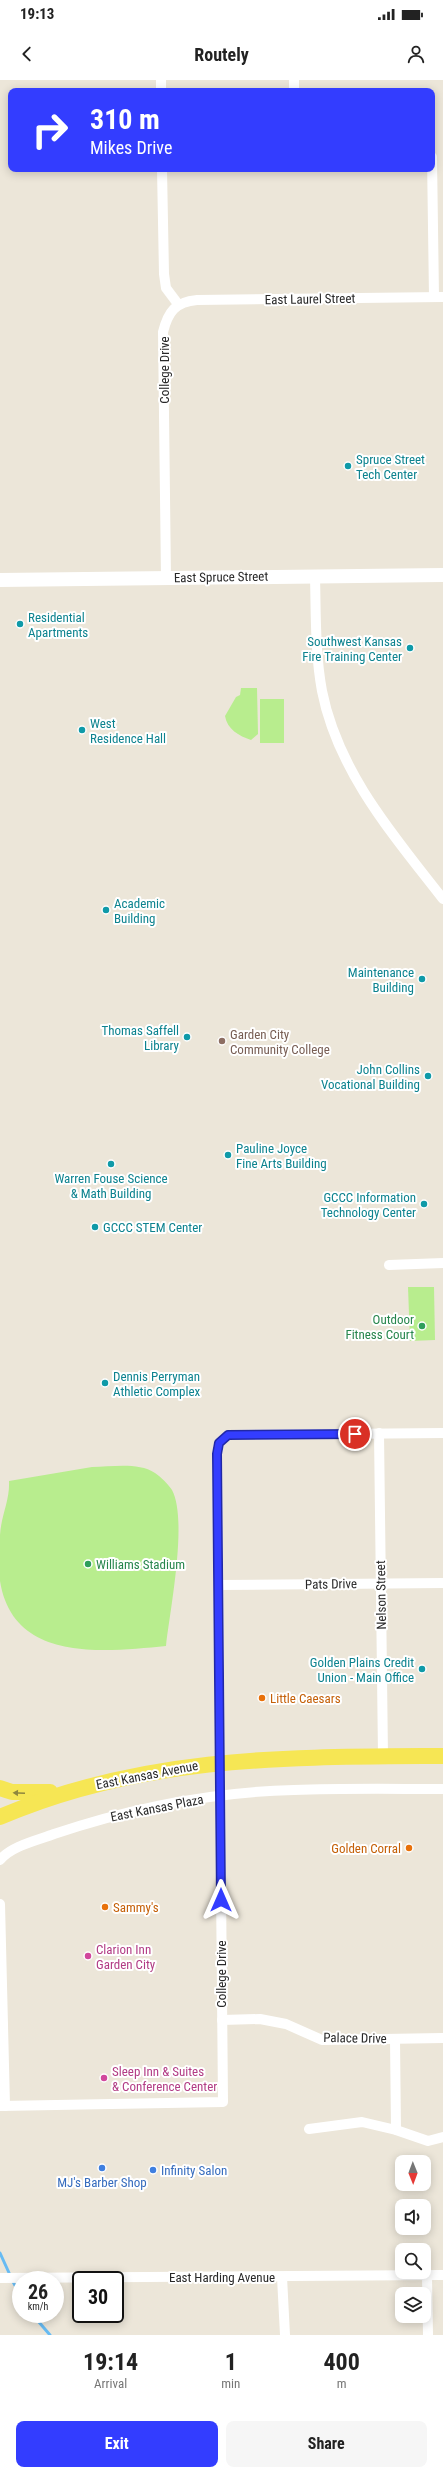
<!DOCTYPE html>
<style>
:root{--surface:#fff;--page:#f6f6f6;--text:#222;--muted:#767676;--accent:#333dff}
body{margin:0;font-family:"Roboto Condensed",sans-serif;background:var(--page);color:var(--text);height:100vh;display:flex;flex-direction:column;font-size:15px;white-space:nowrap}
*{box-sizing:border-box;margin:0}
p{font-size:13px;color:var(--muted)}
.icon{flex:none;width:22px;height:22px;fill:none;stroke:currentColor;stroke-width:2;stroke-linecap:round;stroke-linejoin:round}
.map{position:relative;height:2255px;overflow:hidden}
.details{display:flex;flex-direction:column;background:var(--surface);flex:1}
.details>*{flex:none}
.top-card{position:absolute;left:8px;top:8px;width:427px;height:84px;border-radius:8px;box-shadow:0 2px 10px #0003;background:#333dff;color:#fff;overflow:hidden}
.needle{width:26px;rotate:179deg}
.fabs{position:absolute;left:395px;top:2075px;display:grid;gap:8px}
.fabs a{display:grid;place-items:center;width:36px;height:36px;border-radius:8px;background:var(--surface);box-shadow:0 2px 10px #0003;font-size:20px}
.speed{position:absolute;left:12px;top:2191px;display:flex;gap:8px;font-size:20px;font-weight:700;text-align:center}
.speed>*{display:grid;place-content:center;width:52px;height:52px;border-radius:50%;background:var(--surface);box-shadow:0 2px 10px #0003;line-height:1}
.speed small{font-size:10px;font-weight:400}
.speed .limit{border:2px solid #111;border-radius:6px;background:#fff;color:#111}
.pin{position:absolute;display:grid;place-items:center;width:34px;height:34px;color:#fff;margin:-17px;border:2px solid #fff;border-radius:50%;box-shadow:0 1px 4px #0007}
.me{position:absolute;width:44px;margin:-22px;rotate:0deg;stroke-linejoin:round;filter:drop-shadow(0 0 3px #0008)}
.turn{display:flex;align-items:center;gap:14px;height:84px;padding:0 16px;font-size:18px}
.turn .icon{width:52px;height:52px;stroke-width:2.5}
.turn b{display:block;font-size:28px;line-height:34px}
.eta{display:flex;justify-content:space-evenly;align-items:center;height:68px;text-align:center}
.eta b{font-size:24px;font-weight:700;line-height:28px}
.cta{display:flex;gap:8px;margin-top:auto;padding:8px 16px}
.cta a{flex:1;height:46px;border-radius:8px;background:var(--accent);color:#fff;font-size:16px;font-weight:700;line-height:46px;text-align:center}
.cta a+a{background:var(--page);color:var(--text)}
.status{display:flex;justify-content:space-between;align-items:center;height:28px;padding:0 20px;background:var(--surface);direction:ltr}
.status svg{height:11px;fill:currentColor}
header{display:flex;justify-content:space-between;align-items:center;height:52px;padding:0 16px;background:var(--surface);font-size:18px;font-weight:700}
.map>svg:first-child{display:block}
.pitch{fill:#b8ed8e}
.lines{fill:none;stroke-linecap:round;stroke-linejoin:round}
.stream{stroke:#67bbf3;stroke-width:3}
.street{stroke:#fff;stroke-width:10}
.secondary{stroke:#fff;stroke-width:14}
.primary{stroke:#f6e654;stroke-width:16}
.oneway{fill:#8f873e}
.route-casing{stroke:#2128a6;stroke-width:10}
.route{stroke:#333dff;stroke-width:7}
.culture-dot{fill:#0f9aa8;stroke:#fff;stroke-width:1.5}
.education-dot{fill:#8d6e63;stroke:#fff;stroke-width:1.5}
.leisure-dot{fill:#2e9e5b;stroke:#fff;stroke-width:1.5}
.food-dot{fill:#e8710a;stroke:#fff;stroke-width:1.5}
.hotel-dot{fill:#d1479c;stroke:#fff;stroke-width:1.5}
.shop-dot{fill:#3f7fe0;stroke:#fff;stroke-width:1.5}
.labels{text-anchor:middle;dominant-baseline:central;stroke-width:4;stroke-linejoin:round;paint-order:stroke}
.street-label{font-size:13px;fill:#282828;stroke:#fff}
.culture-label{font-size:13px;fill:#0d838f;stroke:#fff;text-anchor:start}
.education-label{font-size:13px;fill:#785e54;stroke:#fff;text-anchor:start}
.leisure-label{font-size:13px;fill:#27864d;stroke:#fff;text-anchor:end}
.food-label{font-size:13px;fill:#c56008;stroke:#fff;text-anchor:start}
.hotel-label{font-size:13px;fill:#b23c85;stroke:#fff;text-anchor:start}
.shop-label{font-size:13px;fill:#366cbe;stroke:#fff;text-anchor:start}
</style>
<div class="status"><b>19:13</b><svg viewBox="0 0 49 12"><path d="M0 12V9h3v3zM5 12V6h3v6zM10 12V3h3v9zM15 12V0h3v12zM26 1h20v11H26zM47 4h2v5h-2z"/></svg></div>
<header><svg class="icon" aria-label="back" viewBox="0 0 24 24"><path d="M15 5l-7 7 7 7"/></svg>Routely<svg class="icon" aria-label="person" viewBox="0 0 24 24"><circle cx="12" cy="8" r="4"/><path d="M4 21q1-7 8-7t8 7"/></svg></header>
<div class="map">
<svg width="443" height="2255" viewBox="0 0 443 2255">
<rect width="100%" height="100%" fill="#ece6d9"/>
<!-- pitch -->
<g class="pitch">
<path d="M241,608H257L258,654L251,660C239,656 227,649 225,636L236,617L240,615Z"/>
<rect x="260" y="619" width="24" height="44"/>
<polygon points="408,1207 434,1207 435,1260 410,1261"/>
<path d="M92,1387C112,1387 138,1382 155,1393C160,1396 169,1405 172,1410C188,1440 170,1530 166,1566C104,1572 13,1583 0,1501C0,1486 0,1469 0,1455C1,1436 10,1420 9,1401Z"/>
</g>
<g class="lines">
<!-- stream -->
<g class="stream">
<polyline points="0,2173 10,2195"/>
<polyline points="12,2200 21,2216"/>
<polyline points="32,2234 50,2255"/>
</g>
<!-- street -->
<g class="street">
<polyline points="161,0 161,11"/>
<polyline points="294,0 294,11"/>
<polyline points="432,77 434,217"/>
<polyline points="162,89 164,194 166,208 178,224"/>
<path d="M315,496C316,535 315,573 322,611C338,692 394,756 443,819"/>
<path d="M166,498L163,252C168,232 175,222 197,220L443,217"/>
<polyline points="389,1185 443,1183"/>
<polyline points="379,1353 383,1676"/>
<polyline points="219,1505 443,1503"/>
<path d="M0,1780C11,1766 38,1760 54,1754C131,1728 213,1712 294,1710C344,1708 394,1709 443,1709"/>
<polyline points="0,1824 5,2026"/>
<polyline points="222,1940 260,1939 286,1944 322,1960 443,1958"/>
<polyline points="395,1959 396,2050"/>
<polyline points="0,2026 223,2022 217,1374 219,1363 228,1355 443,1353"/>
<polyline points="309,2049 362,2042 396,2050 428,2061 443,2057"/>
<polyline points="427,2196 428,2255"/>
<polyline points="282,2197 285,2255"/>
<polyline points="0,2198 443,2195"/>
</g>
<!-- secondary -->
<polyline class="secondary" points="0,500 443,495"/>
<!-- primary -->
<g class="primary">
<polyline points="0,1708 12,1712 50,1712"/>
<path d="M0,1737C145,1675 289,1677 443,1676"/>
</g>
</g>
<!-- one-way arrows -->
<defs><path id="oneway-solid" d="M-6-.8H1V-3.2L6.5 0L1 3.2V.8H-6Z"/></defs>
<use class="oneway" href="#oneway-solid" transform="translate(19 1713) rotate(-178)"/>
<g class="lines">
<defs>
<polyline id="route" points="221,1820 217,1374 219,1363 228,1355 355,1354"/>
</defs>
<!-- route casing -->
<use href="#route" class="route-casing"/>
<!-- route -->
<use href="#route" class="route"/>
</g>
<!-- markers -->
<g class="culture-dot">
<circle cx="348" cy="386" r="4"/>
<circle cx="20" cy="544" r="4"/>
<circle cx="410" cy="568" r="4"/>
<circle cx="82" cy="650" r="4"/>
<circle cx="106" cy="830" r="4"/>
<circle cx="422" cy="899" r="4"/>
<circle cx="187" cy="957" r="4"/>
<circle cx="428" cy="996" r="4"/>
<circle cx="228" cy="1075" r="4"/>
<circle cx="111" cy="1084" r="4"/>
<circle cx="424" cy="1124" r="4"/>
<circle cx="95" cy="1147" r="4"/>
<circle cx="105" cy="1303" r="4"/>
<circle cx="422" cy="1589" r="4"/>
</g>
<circle class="education-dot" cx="222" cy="961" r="4"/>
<g class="leisure-dot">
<circle cx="422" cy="1246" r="4"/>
<circle cx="88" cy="1484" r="4"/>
</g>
<g class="food-dot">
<circle cx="262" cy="1618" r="4"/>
<circle cx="409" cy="1768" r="4"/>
<circle cx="105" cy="1827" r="4"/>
</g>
<g class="hotel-dot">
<circle cx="88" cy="1876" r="4"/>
<circle cx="104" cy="1998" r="4"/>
</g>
<g class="shop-dot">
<circle cx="102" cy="2088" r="4"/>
<circle cx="153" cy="2090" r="4"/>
</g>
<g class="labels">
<!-- street labels -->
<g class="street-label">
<text transform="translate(310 219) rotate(-1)">East Laurel Street</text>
<text transform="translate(164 290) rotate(-90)">College Drive</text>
<text transform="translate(221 497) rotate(-1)">East Spruce Street</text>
<text transform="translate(331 1504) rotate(-1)">Pats Drive</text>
<text transform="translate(381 1515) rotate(-91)">Nelson Street</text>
<text transform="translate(147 1695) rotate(-11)">East Kansas Avenue</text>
<text transform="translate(157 1728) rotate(-11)">East Kansas Plaza</text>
<text transform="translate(221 1894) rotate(-90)">College Drive</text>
<text transform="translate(355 1958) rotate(1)">Palace Drive</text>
<text x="222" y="2197">East Harding Avenue</text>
</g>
<!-- culture labels -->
<g class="culture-label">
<text x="356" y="379">Spruce Street<tspan x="356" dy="15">Tech Center</tspan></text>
<text x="28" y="537">Residential<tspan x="28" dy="15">Apartments</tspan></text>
<text x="402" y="561" text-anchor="end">Southwest Kansas<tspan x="402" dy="15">Fire Training Center</tspan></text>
<text x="90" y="643">West<tspan x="90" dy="15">Residence Hall</tspan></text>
<text x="114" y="823">Academic<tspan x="114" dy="15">Building</tspan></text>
<text x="414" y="892" text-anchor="end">Maintenance<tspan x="414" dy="15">Building</tspan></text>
<text x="179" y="950" text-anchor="end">Thomas Saffell<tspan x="179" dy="15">Library</tspan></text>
<text x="420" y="989" text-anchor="end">John Collins<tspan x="420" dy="15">Vocational Building</tspan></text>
<text x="236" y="1068">Pauline Joyce<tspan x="236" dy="15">Fine Arts Building</tspan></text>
<text x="111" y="1098" text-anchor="middle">Warren Fouse Science<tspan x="111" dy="15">&amp; Math Building</tspan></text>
<text x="416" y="1117" text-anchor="end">GCCC Information<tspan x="416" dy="15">Technology Center</tspan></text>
<text x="103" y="1147">GCCC STEM Center</text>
<text x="113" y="1296">Dennis Perryman<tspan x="113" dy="15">Athletic Complex</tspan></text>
<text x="414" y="1582" text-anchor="end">Golden Plains Credit<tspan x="414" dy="15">Union - Main Office</tspan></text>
</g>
<!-- education labels -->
<g class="education-label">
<text x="230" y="954">Garden City<tspan x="230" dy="15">Community College</tspan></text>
</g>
<!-- leisure labels -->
<g class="leisure-label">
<text x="414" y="1239">Outdoor<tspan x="414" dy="15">Fitness Court</tspan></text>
<text x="96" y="1484" text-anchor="start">Williams Stadium</text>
</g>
<!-- food labels -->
<g class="food-label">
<text x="270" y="1618">Little Caesars</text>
<text x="401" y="1768" text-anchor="end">Golden Corral</text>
<text x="113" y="1827">Sammy's</text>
</g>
<!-- hotel labels -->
<g class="hotel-label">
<text x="96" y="1869">Clarion Inn<tspan x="96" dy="15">Garden City</tspan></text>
<text x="112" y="1991">Sleep Inn &amp; Suites<tspan x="112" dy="15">&amp; Conference Center</tspan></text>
</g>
<!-- shop labels -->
<g class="shop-label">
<text x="161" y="2090">Infinity Salon</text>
<text x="102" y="2102" text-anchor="middle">MJ's Barber Shop</text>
</g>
</g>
</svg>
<div class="fabs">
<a><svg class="needle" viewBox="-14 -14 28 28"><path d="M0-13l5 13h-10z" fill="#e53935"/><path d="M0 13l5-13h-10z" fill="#767676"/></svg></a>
<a><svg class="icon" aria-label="sound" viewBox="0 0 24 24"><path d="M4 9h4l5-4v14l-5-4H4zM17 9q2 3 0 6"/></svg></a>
<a><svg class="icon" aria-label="search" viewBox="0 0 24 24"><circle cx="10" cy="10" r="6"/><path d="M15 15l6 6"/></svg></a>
<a><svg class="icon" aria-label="layers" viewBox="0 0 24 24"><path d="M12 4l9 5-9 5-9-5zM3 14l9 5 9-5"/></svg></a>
</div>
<div class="speed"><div>26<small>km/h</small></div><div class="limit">30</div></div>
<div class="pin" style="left:355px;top:1354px;background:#d93025"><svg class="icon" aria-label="arrive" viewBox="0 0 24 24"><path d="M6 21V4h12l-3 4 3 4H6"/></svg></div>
<svg class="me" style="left:221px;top:1820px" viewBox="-20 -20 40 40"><path d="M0-17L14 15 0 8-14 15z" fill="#333dff" stroke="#fff" stroke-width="4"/></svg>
<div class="top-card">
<div class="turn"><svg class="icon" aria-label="right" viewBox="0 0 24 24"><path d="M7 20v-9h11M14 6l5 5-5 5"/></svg><div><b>310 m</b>Mikes Drive</div></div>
</div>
</div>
<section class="details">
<div class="eta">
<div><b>19:14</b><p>Arrival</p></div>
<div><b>1</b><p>min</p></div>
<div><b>400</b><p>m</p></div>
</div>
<div class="cta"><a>Exit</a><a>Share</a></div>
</section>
